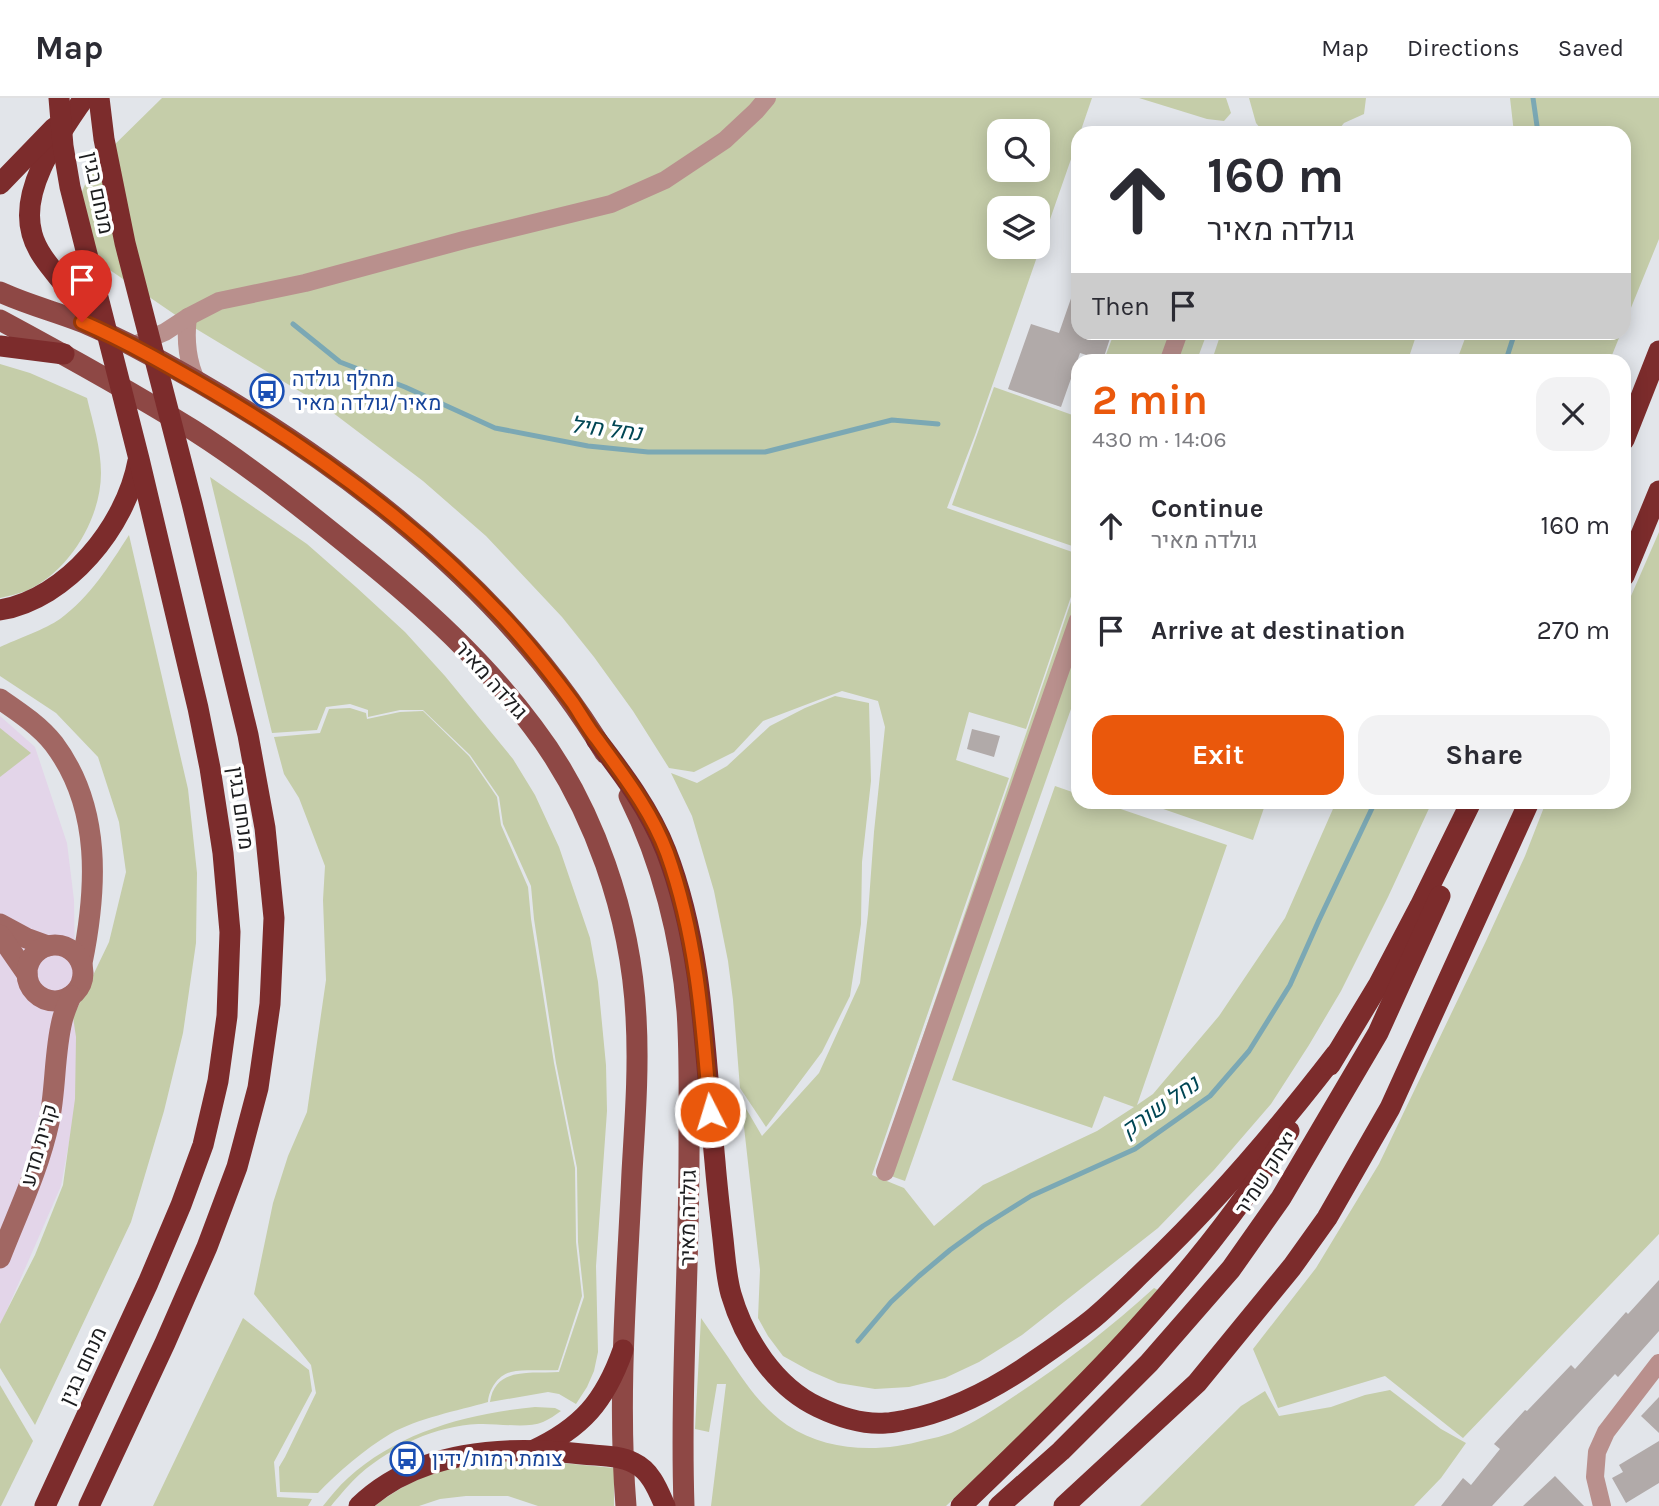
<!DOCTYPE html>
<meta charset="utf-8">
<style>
:root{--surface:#fff;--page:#f2f2f3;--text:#2b2b33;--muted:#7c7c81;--line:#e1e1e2;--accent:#ea580c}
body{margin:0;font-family:Karla,Heebo,sans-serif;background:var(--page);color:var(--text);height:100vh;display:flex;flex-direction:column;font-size:26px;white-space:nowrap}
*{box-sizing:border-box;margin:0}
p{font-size:23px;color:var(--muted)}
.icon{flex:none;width:38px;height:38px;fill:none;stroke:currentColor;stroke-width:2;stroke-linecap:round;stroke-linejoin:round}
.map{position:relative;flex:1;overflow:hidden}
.panel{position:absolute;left:1071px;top:256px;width:560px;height:455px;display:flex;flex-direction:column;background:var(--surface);border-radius:21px;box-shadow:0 4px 18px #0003}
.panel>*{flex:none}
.banner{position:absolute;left:1071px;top:28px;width:560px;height:214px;border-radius:21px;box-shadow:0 4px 18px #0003;background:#fff;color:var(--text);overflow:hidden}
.tools{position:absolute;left:987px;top:21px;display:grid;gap:14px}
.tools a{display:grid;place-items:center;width:63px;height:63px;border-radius:14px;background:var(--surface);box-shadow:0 4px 18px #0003;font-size:35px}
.pin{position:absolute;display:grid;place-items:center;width:60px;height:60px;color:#fff;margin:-72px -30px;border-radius:50% 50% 50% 0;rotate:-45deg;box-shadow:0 0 7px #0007}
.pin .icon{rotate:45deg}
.me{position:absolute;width:77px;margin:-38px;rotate:355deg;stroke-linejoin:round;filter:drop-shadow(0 0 5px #0008)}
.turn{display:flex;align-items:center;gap:24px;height:147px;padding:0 21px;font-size:32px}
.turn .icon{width:91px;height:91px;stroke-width:2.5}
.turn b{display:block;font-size:49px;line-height:60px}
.then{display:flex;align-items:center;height:66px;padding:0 21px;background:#0003;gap:14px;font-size:26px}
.round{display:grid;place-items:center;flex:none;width:74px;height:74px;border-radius:21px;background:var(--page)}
.head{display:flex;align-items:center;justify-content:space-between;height:119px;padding:0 21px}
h1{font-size:42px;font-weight:700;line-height:52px;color:var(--accent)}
.button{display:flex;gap:14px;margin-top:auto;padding:14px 21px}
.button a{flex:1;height:80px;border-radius:21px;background:var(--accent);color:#fff;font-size:28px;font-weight:700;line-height:80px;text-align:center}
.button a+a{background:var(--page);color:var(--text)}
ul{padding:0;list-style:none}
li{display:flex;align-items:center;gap:21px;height:105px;padding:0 21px}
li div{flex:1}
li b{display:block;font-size:26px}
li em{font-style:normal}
header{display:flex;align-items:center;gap:42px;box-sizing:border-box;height:98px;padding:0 35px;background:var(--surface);border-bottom:2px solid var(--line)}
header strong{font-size:33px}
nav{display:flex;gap:38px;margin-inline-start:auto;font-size:24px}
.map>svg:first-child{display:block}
.industrial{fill:#e3d5e9}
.green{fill:#c5cda9;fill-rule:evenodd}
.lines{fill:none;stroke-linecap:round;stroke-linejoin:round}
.stream{stroke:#7ba8b4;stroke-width:5}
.building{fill:#b1aaa9}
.street{stroke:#b9908d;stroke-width:18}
.secondary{stroke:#a16763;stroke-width:21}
.primary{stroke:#8e4845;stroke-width:21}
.highway{stroke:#7c2c2c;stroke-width:21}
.route-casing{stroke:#983908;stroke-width:18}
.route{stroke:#ea580c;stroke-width:12}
.labels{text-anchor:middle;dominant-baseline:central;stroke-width:7;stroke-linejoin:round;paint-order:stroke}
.street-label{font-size:21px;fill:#1c1d1f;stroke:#fff}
.transit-label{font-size:21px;fill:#164399;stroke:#fff;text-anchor:start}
.water-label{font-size:23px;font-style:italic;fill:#004654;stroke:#fff}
</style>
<header>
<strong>Map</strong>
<nav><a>Map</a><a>Directions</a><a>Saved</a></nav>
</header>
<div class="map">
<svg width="1659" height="1408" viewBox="0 0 1659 1408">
<rect width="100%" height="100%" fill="#e2e5ea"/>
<!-- industrial -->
<polygon class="industrial" points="0,618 35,649 67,745 74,802 77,1001 61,1088 0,1228"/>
<!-- green -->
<g class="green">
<path d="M162,0H1092L1080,35H1078V41L975,337L947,410L1078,456V478L1026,631L969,614L956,662L1009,680L872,1077L904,1090L934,1128L983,1087L1097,1033L1134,1009L1104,998L1092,1030L952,982L1055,688L1078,696V704H1100L1227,747L1137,1007L1153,996L1219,918L1285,820L1336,704H1432L1388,799L1341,893L1309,947L1271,1006L1214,1072L1158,1130L1022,1237L979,1264L945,1280L909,1289L875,1291L838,1285L810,1273L783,1258L768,1238L758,1220L760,1172L741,1002L762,1038L819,975L860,885L868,816L874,734L885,629L878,603L842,593L763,623L734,654L694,674L669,670L633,613L594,559L562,519L486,438L423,383L324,308L193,229L104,168L87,148L77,106L86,84L103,58ZM999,33H1038V72H999ZM999,110H1038V149H999Z"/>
<polygon points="1139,0 1226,0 1231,15 1224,23 1207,21"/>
<polygon points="1249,0 1366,0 1364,16 1344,25 1336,35 1264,35 1256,25"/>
<polygon points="1510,0 1659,0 1659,141 1624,227 1624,35 1514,35"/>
<polygon points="1114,235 1207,235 1197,262 1104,262"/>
<polygon points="1221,235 1221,234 1417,235 1408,262 1212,262"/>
<polygon points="1467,235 1467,234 1621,235 1610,262 1457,262"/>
<path d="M0,266L30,275L87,300C93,325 101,350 101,375C101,421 69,474 26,493C18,496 8,498 0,500Z"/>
<polygon points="994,289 1078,319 1078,450 952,407"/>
<path d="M210,379L307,446L356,489L405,534L445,578L513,661L535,697L559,749L590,840L598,884L606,967L607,1013L596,1168L598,1254L594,1273L587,1289L576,1306L559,1296L548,1294L490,1304C495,1268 532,1276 559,1274L584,1199L578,1144L577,1070L556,965L534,821L531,788L503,726L499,699L470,657L423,612H400L368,619V612L350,606L326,609L317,632L272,635Z"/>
<polygon points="1659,434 1659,1136 1463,1340 1385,1278 1278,1310 1253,1251 1316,1170 1379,1066 1486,843 1525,758 1546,704 1624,704 1624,514"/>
<path d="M129,437L188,691L197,775L196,845L183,935L164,1013L131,1124L35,1327L0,1270V1226L35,1157L63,1087L75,1001L76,939L73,919L109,844L126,774L119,724L98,659L56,615L0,578V549C17,541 46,531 60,521C90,499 109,468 129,437Z"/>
<polygon points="1078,483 1078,591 905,1083 877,1073"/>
<polygon points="835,598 869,605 871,683 862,764 861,826 850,898 822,954 766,1029 740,990 733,902 728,863 714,793 692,718 671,675 697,685 727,668 770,628 805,610"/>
<path d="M350,610L366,615L367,621L400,614L423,613L469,658L497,699L501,727L528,789L531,821L554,965L575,1070L576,1144L582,1198L558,1272C545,1273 523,1271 511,1274C498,1277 489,1291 488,1304C457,1313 418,1320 390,1336C365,1351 338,1374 318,1395L280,1394L279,1369L285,1359L316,1295L311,1267L254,1196L273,1105L288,1058L307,1014L326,882L323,802L325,768L299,700L284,676L274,639L320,635L329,611Z"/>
<polygon points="0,630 31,655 0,679"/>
<polygon points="1143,704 1266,704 1253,742"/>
<path d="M1154,1190L1160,1193L1087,1277L1011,1346L946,1408H711L726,1286H717L709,1334L695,1331L701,1220C710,1233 719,1246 728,1259C746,1286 760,1308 787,1327C828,1354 879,1355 925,1342C934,1340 943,1338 951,1335C974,1325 995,1311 1016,1297C1065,1265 1111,1229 1154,1190Z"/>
<polygon points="243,1220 309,1272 312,1293 274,1364 277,1399 312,1401 308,1408 153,1408"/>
<polygon points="0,1287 33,1343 1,1408 0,1408"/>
<polygon points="1390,1292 1441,1331 1466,1345 1441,1380 1414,1408 1140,1408 1241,1308 1265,1293 1279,1318 1331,1309 1365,1297"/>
<path d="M535,1309L555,1310L561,1313C555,1317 550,1321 543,1324C526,1331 498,1325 478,1326C436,1328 392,1348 360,1376C350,1385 340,1397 331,1408H323C331,1398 339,1388 348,1380C398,1334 469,1315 535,1309Z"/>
<path d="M532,1362L614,1370V1408H538L508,1398H466L440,1401L419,1408H375C425,1368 471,1364 532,1362Z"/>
</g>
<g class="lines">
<!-- stream -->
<g class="stream">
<polyline points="1533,0 1538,35"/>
<polyline points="293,226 340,264 405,289 495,330 588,348 648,354 765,354 892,322 938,326"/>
<polyline points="1506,262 1515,234"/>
<polyline points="858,1243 891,1204 919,1178 950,1152 983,1128 1031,1098 1135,1051 1210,998 1249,953 1290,887 1319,822 1375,704"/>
</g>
</g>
<!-- building -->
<g class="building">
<polygon points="1076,186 1078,186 1078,234 1112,234 1103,262 1080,255 1061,309 1008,291 1031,226 1059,235"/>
<polygon points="972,631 1000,638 994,659 967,651"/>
<polygon points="1659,1182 1659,1233 1618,1279 1615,1276 1492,1408 1441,1408 1463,1380 1471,1387 1500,1351 1494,1346 1525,1312 1527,1313 1571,1267 1575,1271 1626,1214 1628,1216"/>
<polygon points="1659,1299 1659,1335 1641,1318"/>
<polygon points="1659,1343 1659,1385 1626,1405 1612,1380 1623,1374 1619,1367"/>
<polygon points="1555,1378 1584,1408 1523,1408"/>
</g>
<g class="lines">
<!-- street -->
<g class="street">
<path d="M188,219C185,242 187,263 197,284"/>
<polyline points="139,245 165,234 188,219 219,203 305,185 464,142 611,106 665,82 725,42 756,13 767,0"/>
<polyline points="1169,262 1179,234"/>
<polyline points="885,1074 1078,522"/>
<polyline points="1602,1408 1595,1379 1597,1354 1606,1334 1659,1265"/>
</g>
<!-- secondary -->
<g class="secondary">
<path d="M0,601C19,614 40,628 54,646C102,710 97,791 82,865"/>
<polyline points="0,826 26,840 48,848"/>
<polyline points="0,837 27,876"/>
<circle cx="55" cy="875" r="28"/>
<path d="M0,1160C17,1116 39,1071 49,1024C56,991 54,956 62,923C64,914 68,906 71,898"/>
</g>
<!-- primary -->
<g class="primary">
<path d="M0,194C26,206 53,213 79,223C97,230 115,239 133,248C314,343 498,477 605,655"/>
<path d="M0,222C65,257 130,293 193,332C251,369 306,413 360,457C423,508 484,563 533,629C594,709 631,818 636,919C639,971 635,1022 632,1074C627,1185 617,1297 626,1408"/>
<path d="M629,698C662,764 681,840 687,913C690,954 689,995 689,1036C690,1160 680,1284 684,1408"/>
</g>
<!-- highway -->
<g class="highway">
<path d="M84,0C59,37 19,90 32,136C37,155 52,171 64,186C76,201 89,217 101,232"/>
<polyline points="0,86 54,30"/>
<polyline points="0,248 64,256"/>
<polyline points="1624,342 1659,253"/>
<polyline points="1624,478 1659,393"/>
<path d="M0,512C67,501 126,428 138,363"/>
<path d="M596,641C623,676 650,712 666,753C704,851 705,961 715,1064C717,1089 720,1115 723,1141C725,1159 726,1178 731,1196C744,1241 775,1289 818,1309C839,1319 863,1327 886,1325C892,1325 900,1323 906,1322C953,1313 994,1291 1033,1264C1052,1251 1071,1238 1090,1223C1111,1206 1131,1185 1151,1166C1219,1101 1279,1030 1336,956"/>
<polyline points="1330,967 1379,886 1420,808 1471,704"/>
<path d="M532,1353C582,1330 605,1303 623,1252"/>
<polyline points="45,1408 148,1185 181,1107 203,1047 218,983 227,918 230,834 223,755 210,670 198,610 139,361 70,89 63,48 59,0"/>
<polyline points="89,1408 165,1245 207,1149 237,1069 258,990 270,906 274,820 265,730 248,637 192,405 125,145 104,41 99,0"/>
<path d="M359,1408C417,1352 505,1347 582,1356C599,1358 619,1357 634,1365C651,1373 658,1392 665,1408"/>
<path d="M961,1408C1081,1293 1201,1175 1289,1033"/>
<polyline points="999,1408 1061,1353 1149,1265 1231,1171 1281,1100 1378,935 1440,798"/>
<polyline points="1064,1408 1197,1285 1292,1169 1327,1120 1390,1010 1529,704"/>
</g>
</g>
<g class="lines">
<defs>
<path id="route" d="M82,224C128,244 171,269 214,294C317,355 416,427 498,514C525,542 550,574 573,605C581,617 588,630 597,641C623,677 651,712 667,755C697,839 703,926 710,1014"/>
</defs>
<!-- route casing -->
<use href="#route" class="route-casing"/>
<!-- route -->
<use href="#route" class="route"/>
</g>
<!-- icons -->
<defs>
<symbol id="bus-ring" viewBox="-11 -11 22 22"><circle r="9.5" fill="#fff" stroke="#1a4fb4" stroke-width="1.5"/><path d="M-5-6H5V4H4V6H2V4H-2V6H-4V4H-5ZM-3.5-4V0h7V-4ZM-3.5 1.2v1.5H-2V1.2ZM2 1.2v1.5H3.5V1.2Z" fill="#1a4fb4"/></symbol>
</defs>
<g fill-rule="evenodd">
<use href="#bus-ring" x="248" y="274" width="38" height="38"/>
<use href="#bus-ring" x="388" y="1342" width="38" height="38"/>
</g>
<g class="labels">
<!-- street labels -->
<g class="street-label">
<text transform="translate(98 95) rotate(78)">מנחם בגין</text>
<text transform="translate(491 582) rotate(48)">גולדה מאיר</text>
<text transform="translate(241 710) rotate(82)">מנחם בגין</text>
<text transform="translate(39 1047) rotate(-74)">קרית מדע</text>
<text transform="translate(1266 1075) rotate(-57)">יצחק שמיר</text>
<text transform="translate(688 1120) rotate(-89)">גולדה מאיר</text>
<text transform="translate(83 1268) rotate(-65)">מנחם בגין</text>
</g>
<!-- transit labels -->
<g class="transit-label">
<text x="292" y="281">מחלף גולדה<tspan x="292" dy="24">מאיר/גולדה מאיר</tspan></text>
<text x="432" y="1361">צומת רמות/ידין</text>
</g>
<!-- water labels -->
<g class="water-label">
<text transform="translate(606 331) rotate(7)">נחל חיל</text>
<text transform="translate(1160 1009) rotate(-35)">נחל שורק</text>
</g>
</g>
</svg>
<div class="tools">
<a><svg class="icon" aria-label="search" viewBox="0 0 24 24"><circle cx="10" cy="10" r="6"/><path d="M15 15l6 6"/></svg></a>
<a><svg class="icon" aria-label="layers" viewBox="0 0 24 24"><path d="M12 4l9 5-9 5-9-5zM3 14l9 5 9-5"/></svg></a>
</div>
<div class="pin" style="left:82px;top:224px;background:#d93025"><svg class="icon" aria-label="arrive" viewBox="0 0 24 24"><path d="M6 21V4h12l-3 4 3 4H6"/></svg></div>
<svg class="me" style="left:710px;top:1014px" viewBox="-20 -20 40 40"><circle r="17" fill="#ea580c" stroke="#fff" stroke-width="3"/><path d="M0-11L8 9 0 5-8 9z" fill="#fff"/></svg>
<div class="banner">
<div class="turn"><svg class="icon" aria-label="ahead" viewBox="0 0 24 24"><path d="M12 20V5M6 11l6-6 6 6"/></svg><div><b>160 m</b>גולדה מאיר</div></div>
<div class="then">Then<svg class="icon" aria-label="arrive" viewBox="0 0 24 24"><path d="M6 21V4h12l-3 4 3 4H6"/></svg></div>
</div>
<section class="panel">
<div class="head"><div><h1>2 min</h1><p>430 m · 14:06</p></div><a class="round"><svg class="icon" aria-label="close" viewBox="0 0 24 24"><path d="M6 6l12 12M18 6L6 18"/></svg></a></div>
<ul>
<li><svg class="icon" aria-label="ahead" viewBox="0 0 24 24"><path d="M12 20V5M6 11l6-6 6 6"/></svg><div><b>Continue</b><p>גולדה מאיר</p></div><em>160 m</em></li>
<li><svg class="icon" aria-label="arrive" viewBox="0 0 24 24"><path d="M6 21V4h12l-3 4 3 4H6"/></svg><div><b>Arrive at destination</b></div><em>270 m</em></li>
</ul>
<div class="button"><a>Exit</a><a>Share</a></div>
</section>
</div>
